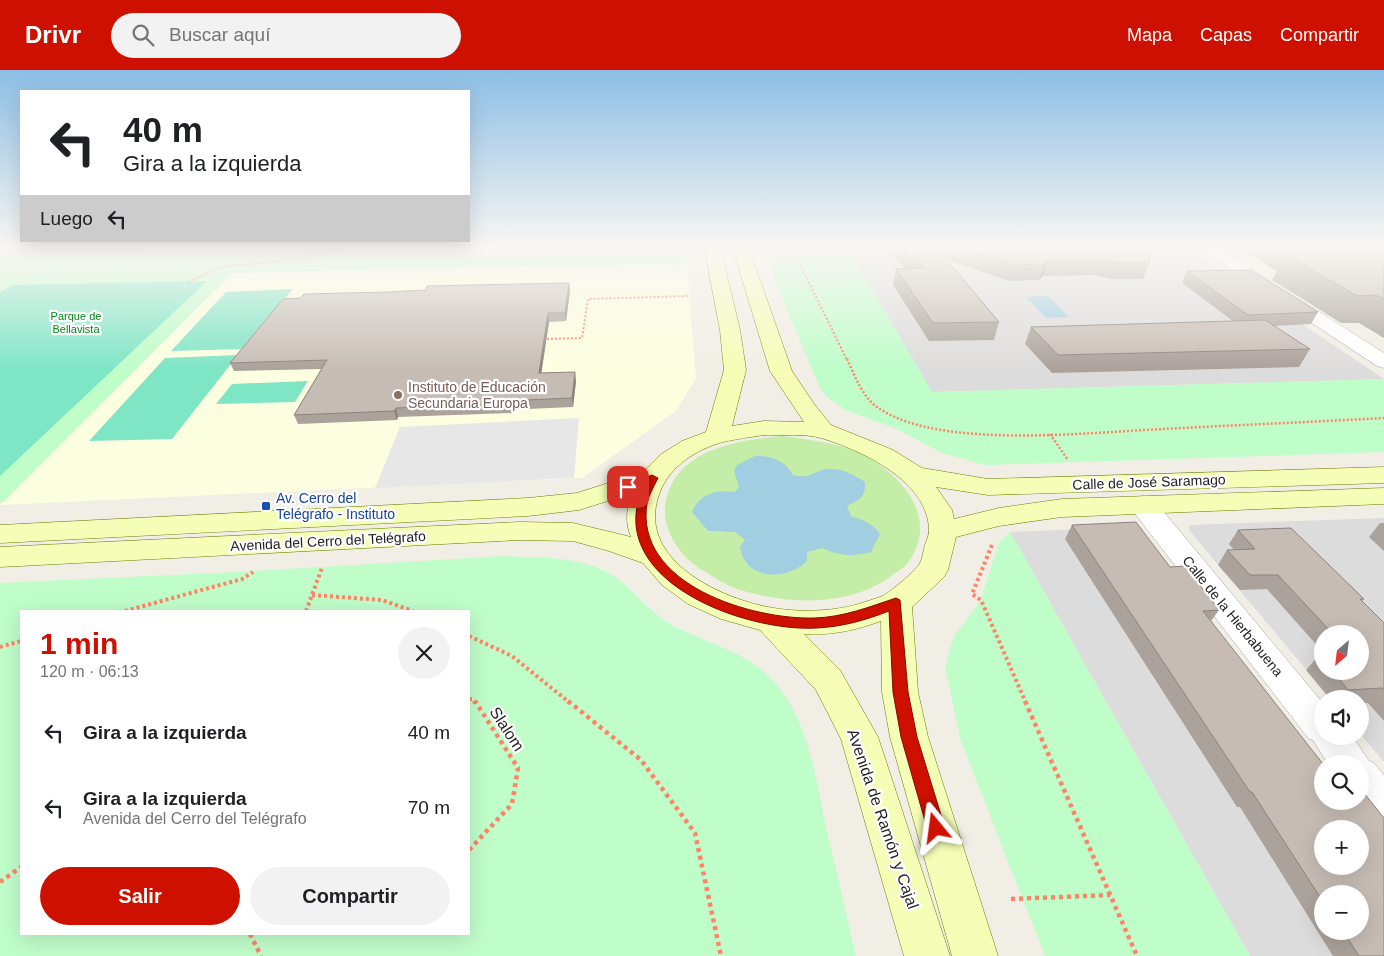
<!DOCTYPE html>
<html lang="es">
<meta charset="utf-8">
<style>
:root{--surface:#fff;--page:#f2f2f2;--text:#202124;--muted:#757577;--accent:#ce1000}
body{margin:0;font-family:Helvetica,sans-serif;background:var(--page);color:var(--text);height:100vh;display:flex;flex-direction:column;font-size:19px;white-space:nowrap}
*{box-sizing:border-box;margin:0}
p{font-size:16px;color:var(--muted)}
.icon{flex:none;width:28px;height:28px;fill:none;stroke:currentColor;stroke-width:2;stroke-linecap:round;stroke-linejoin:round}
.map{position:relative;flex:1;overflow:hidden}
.drawer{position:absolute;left:20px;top:540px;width:450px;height:325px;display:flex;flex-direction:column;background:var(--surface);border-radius:0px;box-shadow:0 5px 20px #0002}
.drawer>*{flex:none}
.guide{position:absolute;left:20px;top:20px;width:450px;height:152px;border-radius:0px;box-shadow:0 5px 20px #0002;background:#fff;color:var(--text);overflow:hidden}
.needle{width:32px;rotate:208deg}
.tools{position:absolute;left:1314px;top:555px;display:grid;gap:10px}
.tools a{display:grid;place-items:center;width:55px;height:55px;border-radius:50%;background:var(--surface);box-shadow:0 5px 20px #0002;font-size:25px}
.pin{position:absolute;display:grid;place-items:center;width:42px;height:42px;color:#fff;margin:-21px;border-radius:10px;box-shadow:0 2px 8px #0006}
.me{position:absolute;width:55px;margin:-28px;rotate:344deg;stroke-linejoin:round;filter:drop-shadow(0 0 4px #0008)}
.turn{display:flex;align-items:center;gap:18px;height:105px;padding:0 20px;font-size:22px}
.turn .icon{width:65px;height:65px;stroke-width:2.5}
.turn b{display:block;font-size:35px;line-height:42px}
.then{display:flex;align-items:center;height:48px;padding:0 20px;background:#0003;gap:10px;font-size:19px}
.round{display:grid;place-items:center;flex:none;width:52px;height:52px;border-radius:26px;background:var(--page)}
.headline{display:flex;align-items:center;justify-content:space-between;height:85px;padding:0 20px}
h1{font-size:30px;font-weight:700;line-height:38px;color:var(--accent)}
.cta{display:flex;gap:10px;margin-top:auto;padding:10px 20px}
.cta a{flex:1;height:58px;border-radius:30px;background:var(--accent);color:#fff;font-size:20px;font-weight:700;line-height:58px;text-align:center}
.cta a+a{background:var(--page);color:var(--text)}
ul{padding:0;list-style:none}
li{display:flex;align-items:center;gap:15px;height:75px;padding:0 20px}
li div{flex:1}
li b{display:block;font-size:19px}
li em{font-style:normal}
header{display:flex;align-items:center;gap:30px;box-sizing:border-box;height:70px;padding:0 25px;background:var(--accent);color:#fff}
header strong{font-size:24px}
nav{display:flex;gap:28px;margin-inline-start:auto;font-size:18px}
.search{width:350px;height:45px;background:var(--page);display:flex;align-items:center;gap:12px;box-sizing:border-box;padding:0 18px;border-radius:28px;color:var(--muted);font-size:19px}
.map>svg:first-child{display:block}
.residential{fill:#dddcdc;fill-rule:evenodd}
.education{fill:#fcffdf}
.grass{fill:#c4eea7}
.park{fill:#bffdc9;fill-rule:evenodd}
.pitch{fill:#7ee5c5}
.parking{fill:#e7e7e7}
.water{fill:#a2cee1}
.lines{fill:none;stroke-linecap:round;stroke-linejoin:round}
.street-casing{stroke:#a6a6a6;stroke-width:1}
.secondary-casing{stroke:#657c00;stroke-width:1}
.path-far3{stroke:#ff8367;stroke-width:2;stroke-dasharray:2 2;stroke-linecap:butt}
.path-far2{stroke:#ff8367;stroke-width:2.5;stroke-dasharray:2 2;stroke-linecap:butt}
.path-far1{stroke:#ff8367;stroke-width:4;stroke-dasharray:3 3;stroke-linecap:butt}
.path{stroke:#ff8367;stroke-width:4.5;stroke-dasharray:4 4;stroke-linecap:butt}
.street{fill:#fff;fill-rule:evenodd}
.secondary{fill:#f4feb6;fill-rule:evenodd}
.wall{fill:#aaa29b;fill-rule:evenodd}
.shaded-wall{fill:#8b847e}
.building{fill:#c6bcb4;stroke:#8b847e;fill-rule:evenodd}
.route{fill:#ce1000;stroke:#860a00}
.education-dot{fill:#8d6e63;stroke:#fff;stroke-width:2}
.transit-dot{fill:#1a4fb4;stroke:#fff;stroke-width:2}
.labels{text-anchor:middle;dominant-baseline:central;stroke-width:4.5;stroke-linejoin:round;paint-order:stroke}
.far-park-label{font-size:11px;fill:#048619;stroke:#fff}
.education-label{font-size:14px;fill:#785e54;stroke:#fff;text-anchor:start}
.street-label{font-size:14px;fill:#1f1f1f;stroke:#fff}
.transit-label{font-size:14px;fill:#164399;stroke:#fff;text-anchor:start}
.near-street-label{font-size:16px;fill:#1f1f1f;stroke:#fff}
</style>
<header>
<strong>Drivr</strong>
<div class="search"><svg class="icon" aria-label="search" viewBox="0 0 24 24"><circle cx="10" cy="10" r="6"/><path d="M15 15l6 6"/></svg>Buscar aquí</div>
<nav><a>Mapa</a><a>Capas</a><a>Compartir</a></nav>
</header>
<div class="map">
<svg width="1384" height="886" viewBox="0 0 1384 886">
<rect width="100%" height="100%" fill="#f1eee5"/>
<!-- residential -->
<g class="residential">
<polygon points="847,176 1186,176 1384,309 931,322"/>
<path d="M1384,448V692L1360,664V629H1331L1189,460V455ZM1322,564H1360V601H1322Z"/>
<path d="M1134,457L1322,731H1343L1384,783V886H1250L1010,462ZM1322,759H1360V796H1322ZM1322,824H1360V861H1322Z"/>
</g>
<!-- education -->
<polygon class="education" points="687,194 696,308 676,341 582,408 0,435 232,203"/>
<!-- grass -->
<path class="grass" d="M782,366C806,369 830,372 852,380C898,398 945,449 905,496C901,500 894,503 890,507C846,538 786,534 737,519C726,516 715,507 704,501C680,488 660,458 666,430C677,379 738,370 782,366Z"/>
<!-- park -->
<g class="park">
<polygon points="0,176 684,176 687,194 232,203 3,432 0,432"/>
<polygon points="764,176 847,176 932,322 1384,309 1384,382 985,395 942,383 897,359 845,340 827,327 821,320 784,233"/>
<polygon points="1010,462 1250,886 1045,886 961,671 945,598 953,568 981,530 999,472"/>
<path d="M503,486C545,488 588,485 622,512C638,525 649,541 667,552C700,572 739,578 767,605C809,643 815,708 827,761C837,802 846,844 856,886H0V513L236,502ZM21,541H469V864H21Z"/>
</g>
<!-- pitch -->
<g class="pitch">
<polygon points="207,211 0,406 0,223 12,215"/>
<polygon points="293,219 241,279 171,281 226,222"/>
<polygon points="238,285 172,369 89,371 165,288"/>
<polygon points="308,311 295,332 216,334 232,314"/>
</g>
<!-- parking -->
<polygon class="parking" points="579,348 574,408 375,418 400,357"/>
<!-- water -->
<g class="water">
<polygon points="1048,226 1069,247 1046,248 1026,227"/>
<path d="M755,386C771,386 785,390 793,405C808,408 806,406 819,401C835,395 852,403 865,412C866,427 859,430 847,436L851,446C863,450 872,453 880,464L871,482C853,487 840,486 822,478L807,482V491C787,511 745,511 740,477L745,470L735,462L708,461L692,442C699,424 716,419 735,422L739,417L734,401L737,395Z"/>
</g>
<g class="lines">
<defs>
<g id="street">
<polygon points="1196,176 1215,176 1384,283 1384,298 1377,296"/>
<polygon points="1143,426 1153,429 1322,632 1322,666 1352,666 1369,691 1374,693 1384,705 1384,754 1370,748 1357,731 1360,731 1360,694 1328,694 1313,670 1309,669 1133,441 1129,435 1133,429"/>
</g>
<path id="secondary" d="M704,176H720L740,260L746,300L732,356L764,351L804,352L770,301L732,176H748L792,301L814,334L831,355L893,380L922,398L988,409L1384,397V413L988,425L936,417L952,440L954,449L999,438L1062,429L1384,418V434L1062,447L999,456L956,467L948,500L944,507L912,537L918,622L928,667L998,886H952L890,667L882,622L881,551C857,560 830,566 804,564L840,600L878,667L950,886H904L841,669L816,620L760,560L721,549L688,534L662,515L643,493L609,481L573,471L520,470L0,497V477L520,452L573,453L631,467C625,453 626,437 633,423L579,440L528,446L0,473V455L528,428L577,423L643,402L660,385L682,371L706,362L724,300L720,260ZM764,365C781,366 804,363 821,368C861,380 929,411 929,461C929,466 925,473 924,479C923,484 922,489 920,493C917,500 890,522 883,526C877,528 871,530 865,532C836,542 798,543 768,537C716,527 634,487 660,422C670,396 697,379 723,372C736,369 751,367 764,365Z"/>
</defs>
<!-- street casing -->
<use href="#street" class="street-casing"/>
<!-- secondary casing -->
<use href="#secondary" class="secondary-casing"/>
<!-- path-far3 -->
<g class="path-far3">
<polyline points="791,176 847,290"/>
<polyline points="0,183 181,176"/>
<polyline points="0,183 6,176"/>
<polyline points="188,212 222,197 299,189 350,176"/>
<polyline points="543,269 582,268 588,229 689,226"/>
</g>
<!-- path-far2 -->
<g class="path-far2">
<path d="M847,289C855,306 863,329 880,339C943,380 1089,362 1164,359C1237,355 1311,352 1384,348"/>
<polyline points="1050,364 1068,390"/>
</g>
<!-- path-far1 -->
<g class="path-far1">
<polyline points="992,475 972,524 981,530 1026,633"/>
<polyline points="312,525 382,530 413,541"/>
<polyline points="125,541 242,509 253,502"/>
<polyline points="306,541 322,498"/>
<polyline points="469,566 512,586 570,633"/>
<polyline points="0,577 21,571"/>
<polyline points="469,629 473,629 475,633"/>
</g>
<!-- path -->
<g class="path">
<polyline points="568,631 641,690 695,763 721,886"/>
<polyline points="1025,631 1137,886"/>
<polyline points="469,780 512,734 518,698 475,631"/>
<polyline points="0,812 21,797"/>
<polyline points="1011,829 1110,825"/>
<polyline points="250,864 261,886"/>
</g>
<!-- street -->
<use href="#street" class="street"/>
<!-- secondary -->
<use href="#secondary" class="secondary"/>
</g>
<!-- wall -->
<g class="wall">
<polygon points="883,176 1152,176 1149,193 1143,209 1111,209 1094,205 1043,206 1039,210 1009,211 946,189 999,252 994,270 929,271 893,215 896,199 905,198"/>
<polygon points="1236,176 1384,176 1384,268 1359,253 1341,253 1272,210 1277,201"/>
<polygon points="1187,201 1318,242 1311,254 1274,256 1310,279 1299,297 1052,303 1025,274 1031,257 1233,251 1182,213"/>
<polygon points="569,213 570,221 566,251 549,252 541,303 576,311 573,337 527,339 514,340 513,343 398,347 397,350 298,354 294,345 322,299 234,301 230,293 300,228 426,220"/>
<polygon points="1380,453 1384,453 1384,481 1369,467"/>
<path d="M1072,455L1219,540L1211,551L1384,886H1333L1240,737H1237L1065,469ZM1322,824L1360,861H1322Z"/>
<polygon points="1238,460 1364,529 1362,531 1384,553 1384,651 1368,633 1360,633 1360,629 1330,629 1306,600 1319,585 1322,585 1322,601 1360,601 1360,564 1322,564 1322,581 1267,519 1240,520 1218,495 1227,480 1234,480 1229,474"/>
</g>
<!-- shaded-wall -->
<g class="shaded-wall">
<polygon points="1048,190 1043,206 1039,210 1044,194"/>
<polygon points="569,213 570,221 566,251 565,243"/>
<polygon points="548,243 549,252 540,312 539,303"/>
<polygon points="575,302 576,311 573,337 572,328"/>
<polygon points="513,331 514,340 513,343 512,334"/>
<polygon points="396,338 398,347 397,350 394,341"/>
</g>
<!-- building -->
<g class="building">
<polygon points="902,176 935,176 999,252 933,253 896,199 924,198"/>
<polygon points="957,176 1152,176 1149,193 1117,193 1100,189 1048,190 1044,194 1014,195"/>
<polygon points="1290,176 1384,176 1384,229 1376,225 1357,226 1285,184 1303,184"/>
<polygon points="1251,200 1318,242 1248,245 1187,201"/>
<polygon points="569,213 565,243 548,243 539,303 575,302 572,328 525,330 513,331 512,334 396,338 394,341 294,345 327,290 230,293 283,229 300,228 304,224 389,222 426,220 427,216"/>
<polygon points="1265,250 1310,279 1058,285 1031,257"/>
<path d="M1136,452L1170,497L1185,496L1219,540L1203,541L1323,694L1322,731H1360V718L1384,748V886H1359L1343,861H1360V824H1322V830L1252,722H1250L1072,455ZM1322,759H1360V796H1322Z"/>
<polygon points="1291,458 1364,529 1360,529 1384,553 1384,620 1382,618 1348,620 1333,601 1360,601 1360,564 1333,564 1278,505 1250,505 1227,480 1255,479 1238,460"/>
<polygon points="1319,585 1322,585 1322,590"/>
</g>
<!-- sky -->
<linearGradient id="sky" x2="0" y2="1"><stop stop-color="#8cbee5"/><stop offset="0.59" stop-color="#f9f7f3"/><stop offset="1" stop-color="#f9f7f3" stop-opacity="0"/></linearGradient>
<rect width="1384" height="300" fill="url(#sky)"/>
<!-- route -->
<path class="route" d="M652,405L658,408C654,416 649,425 647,433C634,515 753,550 815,548C844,547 869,537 896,528L900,530L908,622L917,667L945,758L942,764L936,766L930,764L927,758L901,667L893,622L889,541C866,550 842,557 816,558C743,562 600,509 644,415L628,420L623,417Z"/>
<!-- markers -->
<circle class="education-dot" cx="398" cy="325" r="5"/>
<rect class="transit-dot" x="261" y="431" width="10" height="10" rx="2.5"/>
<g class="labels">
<!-- far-park labels -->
<g class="far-park-label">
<text x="76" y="246">Parque de<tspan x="76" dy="13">Bellavista</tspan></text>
</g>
<!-- education labels -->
<g class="education-label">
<text x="408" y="317">Instituto de Educación<tspan x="408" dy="16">Secundaria Europa</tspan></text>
</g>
<!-- street labels -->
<g class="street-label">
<text transform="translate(1149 412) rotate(-2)">Calle de José Saramago</text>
<text transform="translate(328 471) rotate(-3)">Avenida del Cerro del Telégrafo</text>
<text transform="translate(1233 546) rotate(51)">Calle de la Hierbabuena</text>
</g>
<!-- transit labels -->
<g class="transit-label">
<text x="276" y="428">Av. Cerro del<tspan x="276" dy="16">Telégrafo - Instituto</tspan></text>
</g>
<!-- near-street labels -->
<g class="near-street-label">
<text transform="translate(507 659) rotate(57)">Slalom</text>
<text transform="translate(883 749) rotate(71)">Avenida de Ramón y Cajal</text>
</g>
</g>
</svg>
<div class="tools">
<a><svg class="needle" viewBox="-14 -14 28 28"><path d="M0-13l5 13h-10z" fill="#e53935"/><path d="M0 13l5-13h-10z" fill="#757577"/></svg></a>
<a><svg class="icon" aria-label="sound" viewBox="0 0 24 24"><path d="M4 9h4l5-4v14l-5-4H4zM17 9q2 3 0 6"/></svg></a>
<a><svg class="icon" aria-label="search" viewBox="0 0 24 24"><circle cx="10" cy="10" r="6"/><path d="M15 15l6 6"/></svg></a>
<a>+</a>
<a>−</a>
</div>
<div class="pin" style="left:628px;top:417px;background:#d93025"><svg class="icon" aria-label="arrive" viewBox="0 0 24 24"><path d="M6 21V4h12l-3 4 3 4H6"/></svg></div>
<svg class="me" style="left:936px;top:758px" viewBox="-20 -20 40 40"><path d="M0-17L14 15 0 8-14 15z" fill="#ce1000" stroke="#fff" stroke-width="4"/></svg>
<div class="guide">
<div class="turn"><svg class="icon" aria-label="left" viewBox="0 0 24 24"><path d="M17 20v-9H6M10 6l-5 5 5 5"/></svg><div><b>40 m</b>Gira a la izquierda</div></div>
<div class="then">Luego<svg class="icon" aria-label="left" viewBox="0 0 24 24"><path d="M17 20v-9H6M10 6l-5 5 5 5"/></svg></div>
</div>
<section class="drawer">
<div class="headline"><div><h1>1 min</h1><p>120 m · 06:13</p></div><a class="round"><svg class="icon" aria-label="close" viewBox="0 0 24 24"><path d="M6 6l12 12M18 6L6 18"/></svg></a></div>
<ul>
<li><svg class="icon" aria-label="left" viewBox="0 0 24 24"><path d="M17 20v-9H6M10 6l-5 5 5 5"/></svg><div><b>Gira a la izquierda</b></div><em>40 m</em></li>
<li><svg class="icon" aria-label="left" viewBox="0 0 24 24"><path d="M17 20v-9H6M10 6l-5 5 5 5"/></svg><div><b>Gira a la izquierda</b><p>Avenida del Cerro del Telégrafo</p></div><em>70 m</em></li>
</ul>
<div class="cta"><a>Salir</a><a>Compartir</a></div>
</section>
</div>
